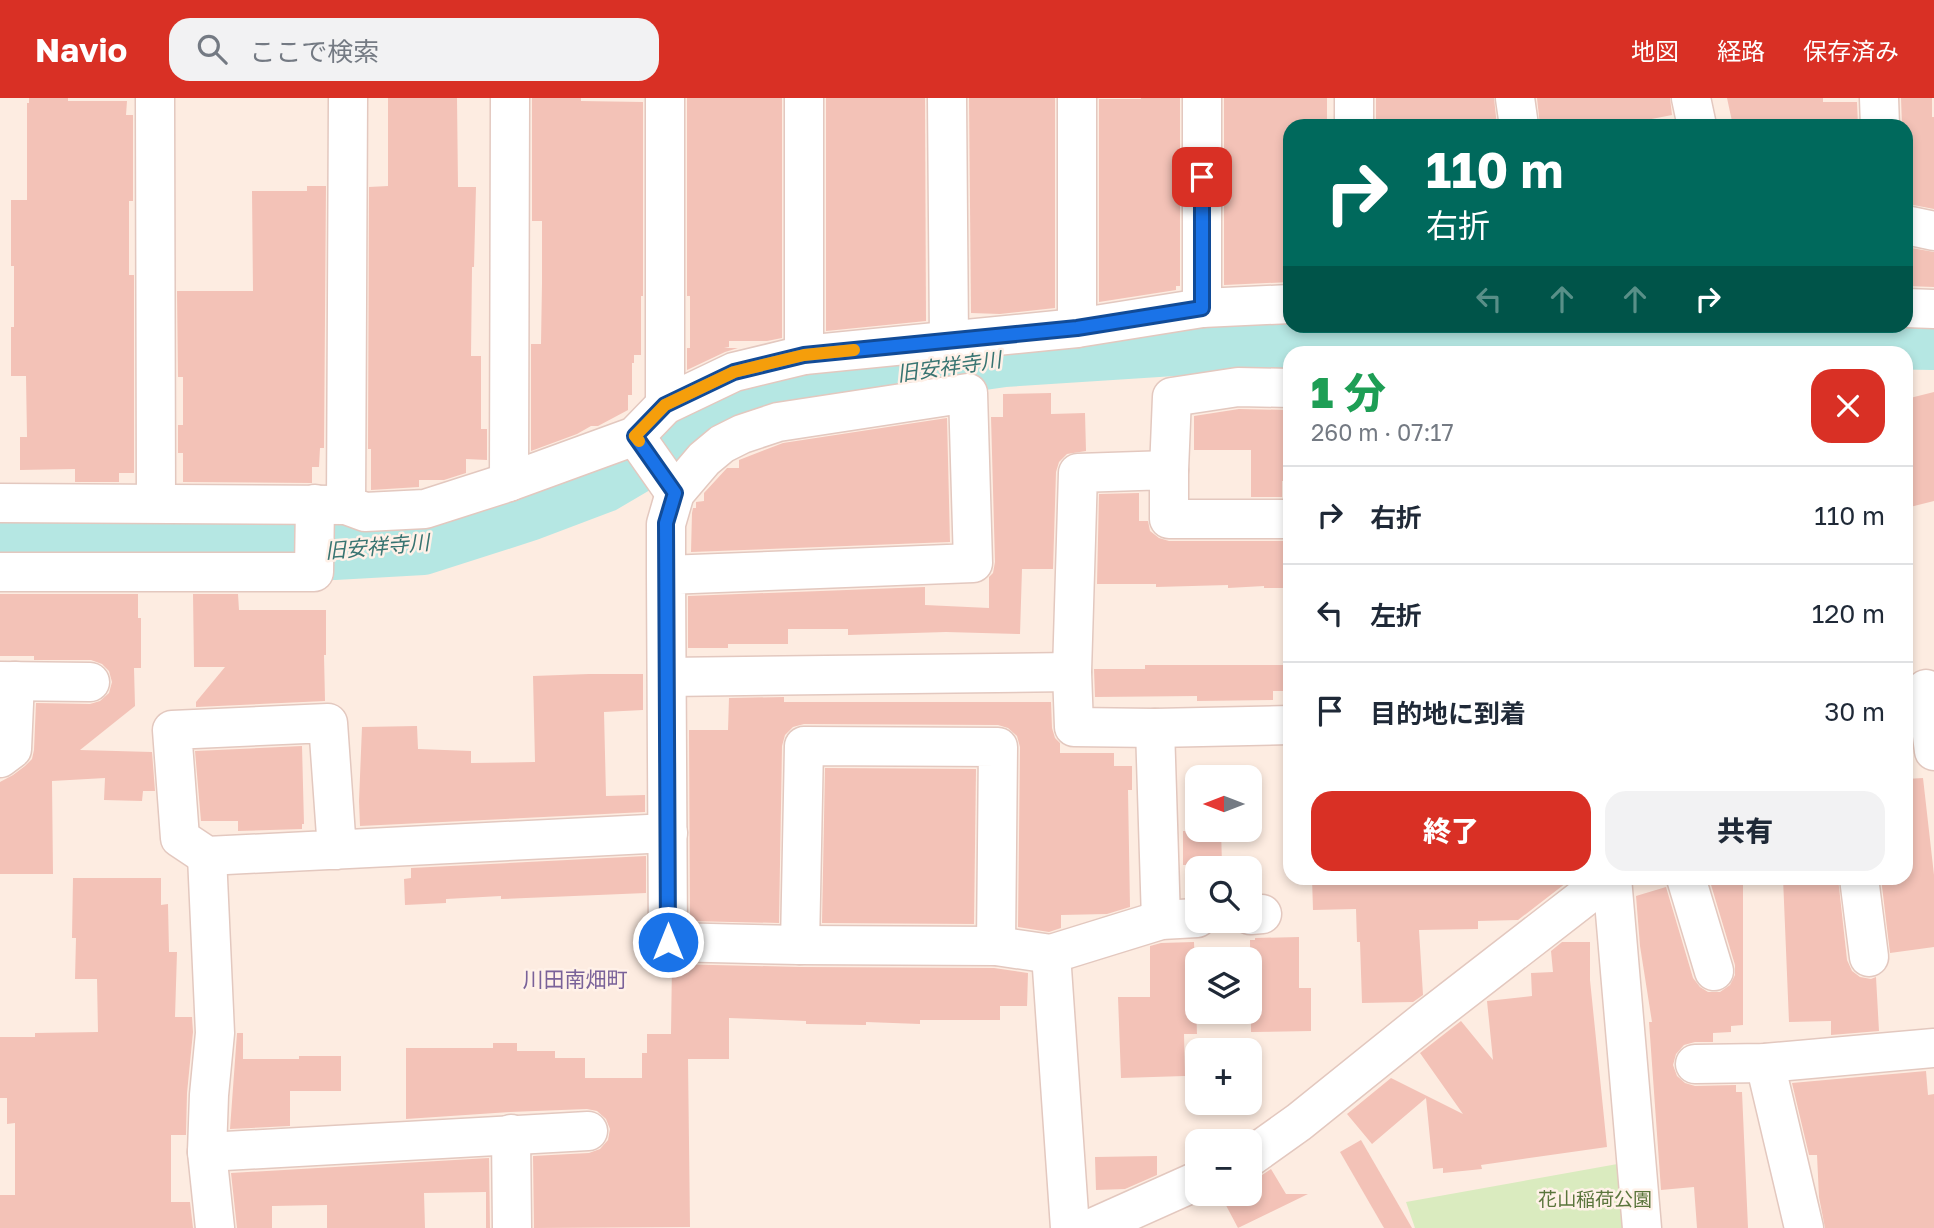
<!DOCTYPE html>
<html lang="ja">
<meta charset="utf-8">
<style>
:root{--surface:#fff;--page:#f2f2f3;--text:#1f2937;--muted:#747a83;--line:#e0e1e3;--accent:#d93025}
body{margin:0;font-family:"Golos Text","Noto Sans JP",sans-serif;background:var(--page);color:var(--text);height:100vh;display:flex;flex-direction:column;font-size:26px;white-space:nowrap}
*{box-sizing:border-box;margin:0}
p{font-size:23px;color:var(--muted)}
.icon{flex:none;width:38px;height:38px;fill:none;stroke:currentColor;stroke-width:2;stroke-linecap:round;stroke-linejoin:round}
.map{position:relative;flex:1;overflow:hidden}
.drawer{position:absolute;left:1283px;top:248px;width:630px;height:539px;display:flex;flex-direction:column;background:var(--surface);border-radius:21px;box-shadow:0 4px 10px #0003}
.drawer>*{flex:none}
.banner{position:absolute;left:1283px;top:21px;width:630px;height:214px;border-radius:21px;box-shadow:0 4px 10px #0003;background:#00695c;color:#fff;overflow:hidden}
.needle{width:46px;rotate:270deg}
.buttons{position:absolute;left:1185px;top:667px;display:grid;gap:14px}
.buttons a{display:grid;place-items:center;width:77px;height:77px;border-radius:14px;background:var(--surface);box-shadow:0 4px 10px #0003;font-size:35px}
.pin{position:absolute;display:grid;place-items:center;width:60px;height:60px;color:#fff;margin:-30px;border-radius:14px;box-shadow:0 4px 10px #0006}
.me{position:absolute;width:77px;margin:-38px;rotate:0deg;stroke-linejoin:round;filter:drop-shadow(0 0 5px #0008)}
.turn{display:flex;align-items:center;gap:24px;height:147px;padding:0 28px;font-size:32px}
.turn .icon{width:91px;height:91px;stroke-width:2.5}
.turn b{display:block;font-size:49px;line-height:60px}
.lanes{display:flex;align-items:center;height:66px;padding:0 28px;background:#0003;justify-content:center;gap:35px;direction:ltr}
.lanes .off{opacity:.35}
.round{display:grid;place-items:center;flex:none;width:74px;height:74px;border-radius:21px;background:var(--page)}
.summary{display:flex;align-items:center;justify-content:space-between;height:119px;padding:0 28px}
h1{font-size:42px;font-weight:800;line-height:52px;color:#1e9e55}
.button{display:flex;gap:14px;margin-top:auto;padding:14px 28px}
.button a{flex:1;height:80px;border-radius:21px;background:var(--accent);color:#fff;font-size:28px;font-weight:800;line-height:80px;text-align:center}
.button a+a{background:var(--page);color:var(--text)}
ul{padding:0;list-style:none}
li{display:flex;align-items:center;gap:21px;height:98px;padding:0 28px;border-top:2px solid var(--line)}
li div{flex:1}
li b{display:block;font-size:26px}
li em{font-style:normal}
header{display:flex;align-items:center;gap:42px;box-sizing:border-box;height:98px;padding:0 35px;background:var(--accent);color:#fff}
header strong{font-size:33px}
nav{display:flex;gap:38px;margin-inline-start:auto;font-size:24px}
.search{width:490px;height:63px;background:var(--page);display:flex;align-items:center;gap:18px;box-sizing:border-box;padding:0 24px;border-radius:21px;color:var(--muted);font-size:26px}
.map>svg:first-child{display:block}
.green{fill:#daebbf}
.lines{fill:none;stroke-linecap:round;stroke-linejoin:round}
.river{stroke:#b5e7e3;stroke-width:58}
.building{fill:#f3c2b7}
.minor-casing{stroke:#e3c8bf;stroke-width:41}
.minor{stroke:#fff;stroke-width:38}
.route-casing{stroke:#114b97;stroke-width:18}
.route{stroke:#1a73e8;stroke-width:12}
.slow{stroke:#f59e0b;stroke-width:12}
.labels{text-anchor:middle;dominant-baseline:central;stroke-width:5;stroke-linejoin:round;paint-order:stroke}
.park-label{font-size:19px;fill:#5a753c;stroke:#fff1e8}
.water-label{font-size:21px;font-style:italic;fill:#387471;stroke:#fff1e8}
.neighbourhood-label{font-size:21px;fill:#7a6299;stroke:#fff1e8}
</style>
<header>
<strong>Navio</strong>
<div class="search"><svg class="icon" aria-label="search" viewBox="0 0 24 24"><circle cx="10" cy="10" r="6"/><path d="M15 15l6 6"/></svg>ここで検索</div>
<nav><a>地図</a><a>経路</a><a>保存済み</a></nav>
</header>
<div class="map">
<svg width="1934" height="1130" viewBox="0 0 1934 1130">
<rect width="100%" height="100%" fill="#fdece1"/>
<!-- green -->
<polygon class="green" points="1623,1065 1627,1130 1415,1130 1406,1104"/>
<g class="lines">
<!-- river -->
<polyline class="river" points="0,449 334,453 423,448 529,414 603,386 671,346 693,326 723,311 773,294 822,286 1004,260 1331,239 1613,238 1934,243"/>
</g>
<!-- building -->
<g class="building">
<polygon points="29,0 68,0 68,3 127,3 126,17 133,17 133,103 129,103 129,177 134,177 134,375 119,375 119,384 75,384 75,371 20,372 20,339 27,339 26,278 11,278 11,229 14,229 14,168 11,168 11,102 27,102 27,5 29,5"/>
<polygon points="388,0 457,0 458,89 476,89 474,169 472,169 471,258 481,258 481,331 487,331 487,362 466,361 466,375 444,382 419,382 419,389 371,392 371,351 368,351 369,89 388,88"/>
<polygon points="532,0 581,0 581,3 643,4 643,198 641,198 641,257 634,257 634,265 632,265 632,297 628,297 628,312 598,328 591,328 577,336 531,353 531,246 541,246 542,185 542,123 532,123"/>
<polygon points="687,0 782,0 782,240 767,243 729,243 729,249 724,250 738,250 725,254 687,272 687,250 690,250 690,198 687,198"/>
<polygon points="826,0 925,0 926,223 826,233"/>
<polygon points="969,0 1055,0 1055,210 1000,216 971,215"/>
<polygon points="1141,0 1180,0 1180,188 1176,188 1176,192 1099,204 1099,1 1141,1"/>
<polygon points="1224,0 1327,0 1327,28 1290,28 1290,184 1224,187"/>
<polygon points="1376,0 1494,0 1497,28 1431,28 1431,25 1376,26"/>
<polygon points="1537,0 1670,0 1672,17 1616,28 1540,28"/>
<polygon points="1727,0 1823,0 1823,4 1857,4 1858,28 1733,28"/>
<polygon points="1901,0 1932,0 1932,19 1934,19 1934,111 1908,106 1906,90 1906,28 1902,28"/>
<polygon points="307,88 326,88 324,350 320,350 319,369 312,369 312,385 183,384 183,355 178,355 178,327 183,327 183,279 178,279 177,193 253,193 252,93 307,93"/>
<polygon points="1906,149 1934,154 1934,189 1906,188"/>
<polygon points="1934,294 1934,403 1906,410 1906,301"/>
<polygon points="1051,295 1051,316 1085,315 1086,353 1067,356 1059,364 1056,374 1053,471 1022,471 1020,536 946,534 848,537 848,531 788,531 788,546 728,546 728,550 688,550 688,498 925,489 925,507 989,510 989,479 993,475 995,464 991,319 1003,319 1003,296"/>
<polygon points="1239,311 1290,312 1290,383 1282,383 1282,399 1251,399 1251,352 1194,352 1194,318"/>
<polygon points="947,320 950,444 691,454 692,415 693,410 696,410 696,404 704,403 704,395 727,370 739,370 739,362 783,345"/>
<polygon points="1139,395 1139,423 1148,423 1150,433 1159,440 1169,443 1287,443 1287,456 1290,456 1290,490 1264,490 1264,488 1228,490 1228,487 1156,489 1156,486 1097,486 1099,396"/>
<polygon points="0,496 138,496 138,520 141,520 141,570 134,570 135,608 80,652 152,654 155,693 143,693 142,703 104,702 105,680 52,683 53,776 0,776 0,684 13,677 25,668 32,661 34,652 36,605 90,606 100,603 109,595 112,584 109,573 102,566 91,562 34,562 34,558 0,558"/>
<polygon points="193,496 238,496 239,512 326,512 326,557 324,557 325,603 196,609 196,604 225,569 194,569"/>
<polygon points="1145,567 1284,567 1284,593 1273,593 1273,602 1197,603 1197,598 1095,599 1094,571 1145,571"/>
<polygon points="589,576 643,576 643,612 604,614 606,698 645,697 645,714 360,728 359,703 362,629 417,628 418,651 471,653 471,665 535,664 533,578"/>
<polygon points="784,599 784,604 1051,604 1052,630 1055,640 1060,645 1060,655 1114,655 1114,668 1132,668 1132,692 1128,692 1130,809 1107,816 1061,817 1061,830 1049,834 1018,829 1020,649 1017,638 1008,630 998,627 804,626 793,629 785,637 782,648 779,825 690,823 689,632 728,632 729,600"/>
<polygon points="302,648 304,726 302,726 302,731 238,733 238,723 201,723 195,653"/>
<polygon points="825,670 976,671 974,826 822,825"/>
<polygon points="1923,680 1934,777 1934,849 1890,855 1881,780 1906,780 1906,681"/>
<polygon points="1221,732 1222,766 1183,767 1183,733"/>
<polygon points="646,758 646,795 501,801 501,798 446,801 446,805 405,807 404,781 411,780 411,770"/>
<polygon points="73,780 161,780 161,807 168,806 169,854 177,854 175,919 192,919 193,934 187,995 186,1037 171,1037 171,1104 190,1104 193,1130 0,1130 0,1097 15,1097 15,1025 7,1026 7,1000 0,1000 0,939 35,939 35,935 98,934 97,881 75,881 76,840 72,840"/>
<polygon points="1312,780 1566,780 1566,785 1518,822 1478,823 1478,831 1419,832 1423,897 1413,904 1362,905 1360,844 1357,844 1356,811 1313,812"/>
<polygon points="1709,780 1743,780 1743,927 1731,928 1731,934 1713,935 1713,944 1695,944 1684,947 1676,956 1673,967 1677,978 1685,985 1695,988 1736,987 1736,994 1742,994 1748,1130 1697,1130 1694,1089 1661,1092 1649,924 1652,924 1640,848 1636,798 1666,789 1693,880 1700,889 1708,894 1720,894 1730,887 1735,877 1735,867"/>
<polygon points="1783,780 1838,780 1847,862 1852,873 1860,879 1871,881 1876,879 1879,933 1831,937 1831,923 1789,924"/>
<polygon points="1299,839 1299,890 1311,890 1311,933 1251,934 1250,842 1255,842 1255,840"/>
<polygon points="1194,844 1197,936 1184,936 1185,978 1121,980 1118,899 1150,899 1150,848 1161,845"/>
<polygon points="1562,844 1590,844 1590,882 1607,1049 1481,1067 1482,1071 1443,1075 1443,1070 1433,1071 1426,1000 1372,1046 1347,1016 1391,980 1463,1016 1420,955 1461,923 1493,962 1487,903 1532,898 1531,875 1553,874 1551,853"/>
<polygon points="672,866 800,869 994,870 1028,875 1027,908 1000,908 1000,922 920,922 920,926 866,924 866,927 806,926 806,923 729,920 729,961 688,961 690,1129 534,1130 533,1058 589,1055 600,1051 608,1042 610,1031 606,1021 597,1013 587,1011 510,1014 406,1021 406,950 493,950 493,945 517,945 517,953 555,953 555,960 585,960 585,980 642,980 642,955 647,955 647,936 671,936"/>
<polygon points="237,935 243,935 243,961 299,961 299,958 341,958 341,993 290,993 290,1028 230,1031"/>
<polygon points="1926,973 1928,997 1934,996 1934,1130 1825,1130 1819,1099 1817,1057 1809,1057 1792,985"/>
<polygon points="1361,1042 1412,1130 1384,1130 1340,1054"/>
<polygon points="1157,1058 1157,1077 1125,1091 1096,1092 1095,1059"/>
<polygon points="489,1060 490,1130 486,1130 486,1094 424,1095 425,1130 327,1130 327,1107 272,1108 272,1130 237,1130 231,1075"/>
<polygon points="1271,1071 1286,1096 1308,1096 1238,1130 1220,1096 1250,1096 1250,1080 1262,1077"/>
</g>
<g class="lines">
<defs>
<g id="minor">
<polyline points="155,0 156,405"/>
<polyline points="665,0 665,307"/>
<polyline points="947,0 949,242"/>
<polyline points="1515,0 1519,28"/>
<polyline points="1691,0 1697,28"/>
<polyline points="1879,0 1880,28"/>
<polyline points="1354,28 1354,0"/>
<polyline points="1906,127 1934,133"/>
<polyline points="1202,210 1202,0"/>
<polyline points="1906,210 1934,211"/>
<polyline points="1077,230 1077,0"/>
<polyline points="804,257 804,0"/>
<polyline points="635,338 675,395"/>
<polyline points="1169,372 1172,299 1238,289 1290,290"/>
<polyline points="509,384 510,0"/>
<polyline points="0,405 346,407 365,414 425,411 509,384 635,338 665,307 734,274 804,257 1077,230 1202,210 1290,206"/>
<polyline points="346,407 348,0"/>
<polyline points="1290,421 1169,421 1169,372 1078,375 1072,574 1074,629 1155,630 1290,627"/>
<polyline points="0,474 314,474 315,406"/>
<polyline points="666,477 973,465 968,295 778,324 742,336 722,346 704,361 675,395 666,426 666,477 668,844 800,847 996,848 1051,856 1161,822 1197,820"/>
<polyline points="667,579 1072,574"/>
<polyline points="0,583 90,584"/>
<polyline points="1926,591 1934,653"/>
<polyline points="1155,630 1161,822"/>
<polyline points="0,660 12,651 15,583"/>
<polyline points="337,752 328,625 172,632 180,740 207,758 668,735"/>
<polyline points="207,758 215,935 209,997 207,1054 215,1130"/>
<polyline points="1612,780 1642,1130"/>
<polyline points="1686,780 1714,873"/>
<polyline points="1859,780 1869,859"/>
<polyline points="1250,817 1262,816"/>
<polyline points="800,847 804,648 998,649 996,848"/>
<polyline points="1051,856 1070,1130"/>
<polyline points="1765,965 1804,1130"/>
<polyline points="1695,966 1765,965 1934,950"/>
<polyline points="511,1036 512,1130"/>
<polyline points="207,1054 588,1033"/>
<polyline points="1250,1059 1299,1024 1427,921 1609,780"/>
<polyline points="1092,1130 1197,1083"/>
</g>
</defs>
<!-- minor casing -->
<use href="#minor" class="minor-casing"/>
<!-- minor -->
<use href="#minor" class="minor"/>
</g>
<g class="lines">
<defs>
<polyline id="route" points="668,844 666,425 675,395 635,338 665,307 734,274 804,257 1077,230 1202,210 1202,79"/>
</defs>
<!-- route casing -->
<use href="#route" class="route-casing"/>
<!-- route -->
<use href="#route" class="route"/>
<!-- slow -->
<polyline class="slow" points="639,343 635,338 665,307 734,274 804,257 854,252"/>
</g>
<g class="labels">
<!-- park labels -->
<g class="park-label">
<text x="1595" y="1100">花山稲荷公園</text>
</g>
<!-- water labels -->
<g class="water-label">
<text transform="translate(949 268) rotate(-8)">旧安祥寺川</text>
<text transform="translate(377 448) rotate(-5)">旧安祥寺川</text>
</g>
<!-- neighbourhood labels -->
<g class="neighbourhood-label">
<text x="575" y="881">川田南畑町</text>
</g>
</g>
</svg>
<div class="buttons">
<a><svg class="needle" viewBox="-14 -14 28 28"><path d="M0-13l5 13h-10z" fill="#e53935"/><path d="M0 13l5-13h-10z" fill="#747a83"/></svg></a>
<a><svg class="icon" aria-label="search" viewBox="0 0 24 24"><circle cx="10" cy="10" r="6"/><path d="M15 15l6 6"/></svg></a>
<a><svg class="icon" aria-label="layers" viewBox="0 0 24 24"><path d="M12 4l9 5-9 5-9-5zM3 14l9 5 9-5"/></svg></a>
<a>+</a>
<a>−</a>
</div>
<div class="pin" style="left:1202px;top:79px;background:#d93025"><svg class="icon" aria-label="arrive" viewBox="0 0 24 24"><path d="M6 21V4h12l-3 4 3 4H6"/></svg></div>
<svg class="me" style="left:668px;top:844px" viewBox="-20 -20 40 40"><circle r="17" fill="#1a73e8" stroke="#fff" stroke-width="3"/><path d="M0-11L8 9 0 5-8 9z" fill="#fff"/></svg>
<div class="banner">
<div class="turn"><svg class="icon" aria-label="right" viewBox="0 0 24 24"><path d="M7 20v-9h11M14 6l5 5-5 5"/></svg><div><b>110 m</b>右折</div></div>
<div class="lanes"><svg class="icon off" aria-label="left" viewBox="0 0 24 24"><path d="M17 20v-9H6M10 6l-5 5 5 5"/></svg><svg class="icon off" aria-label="ahead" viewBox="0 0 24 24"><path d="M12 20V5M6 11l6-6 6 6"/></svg><svg class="icon off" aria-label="ahead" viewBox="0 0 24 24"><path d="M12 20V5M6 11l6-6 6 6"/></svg><svg class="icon" aria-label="right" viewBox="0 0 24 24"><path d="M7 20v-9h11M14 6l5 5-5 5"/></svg></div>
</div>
<section class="drawer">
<div class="summary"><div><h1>1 分</h1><p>260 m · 07:17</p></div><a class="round" style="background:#d93025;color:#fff"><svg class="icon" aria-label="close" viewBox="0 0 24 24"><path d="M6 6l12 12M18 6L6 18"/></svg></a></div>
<ul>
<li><svg class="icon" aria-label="right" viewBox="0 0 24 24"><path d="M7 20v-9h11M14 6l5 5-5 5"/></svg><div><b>右折</b></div><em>110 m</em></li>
<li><svg class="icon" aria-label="left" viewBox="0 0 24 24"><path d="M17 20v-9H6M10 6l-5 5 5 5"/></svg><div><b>左折</b></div><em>120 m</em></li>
<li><svg class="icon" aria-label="arrive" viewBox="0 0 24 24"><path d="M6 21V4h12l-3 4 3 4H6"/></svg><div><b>目的地に到着</b></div><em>30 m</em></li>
</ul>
<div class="button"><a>終了</a><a>共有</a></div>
</section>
</div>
